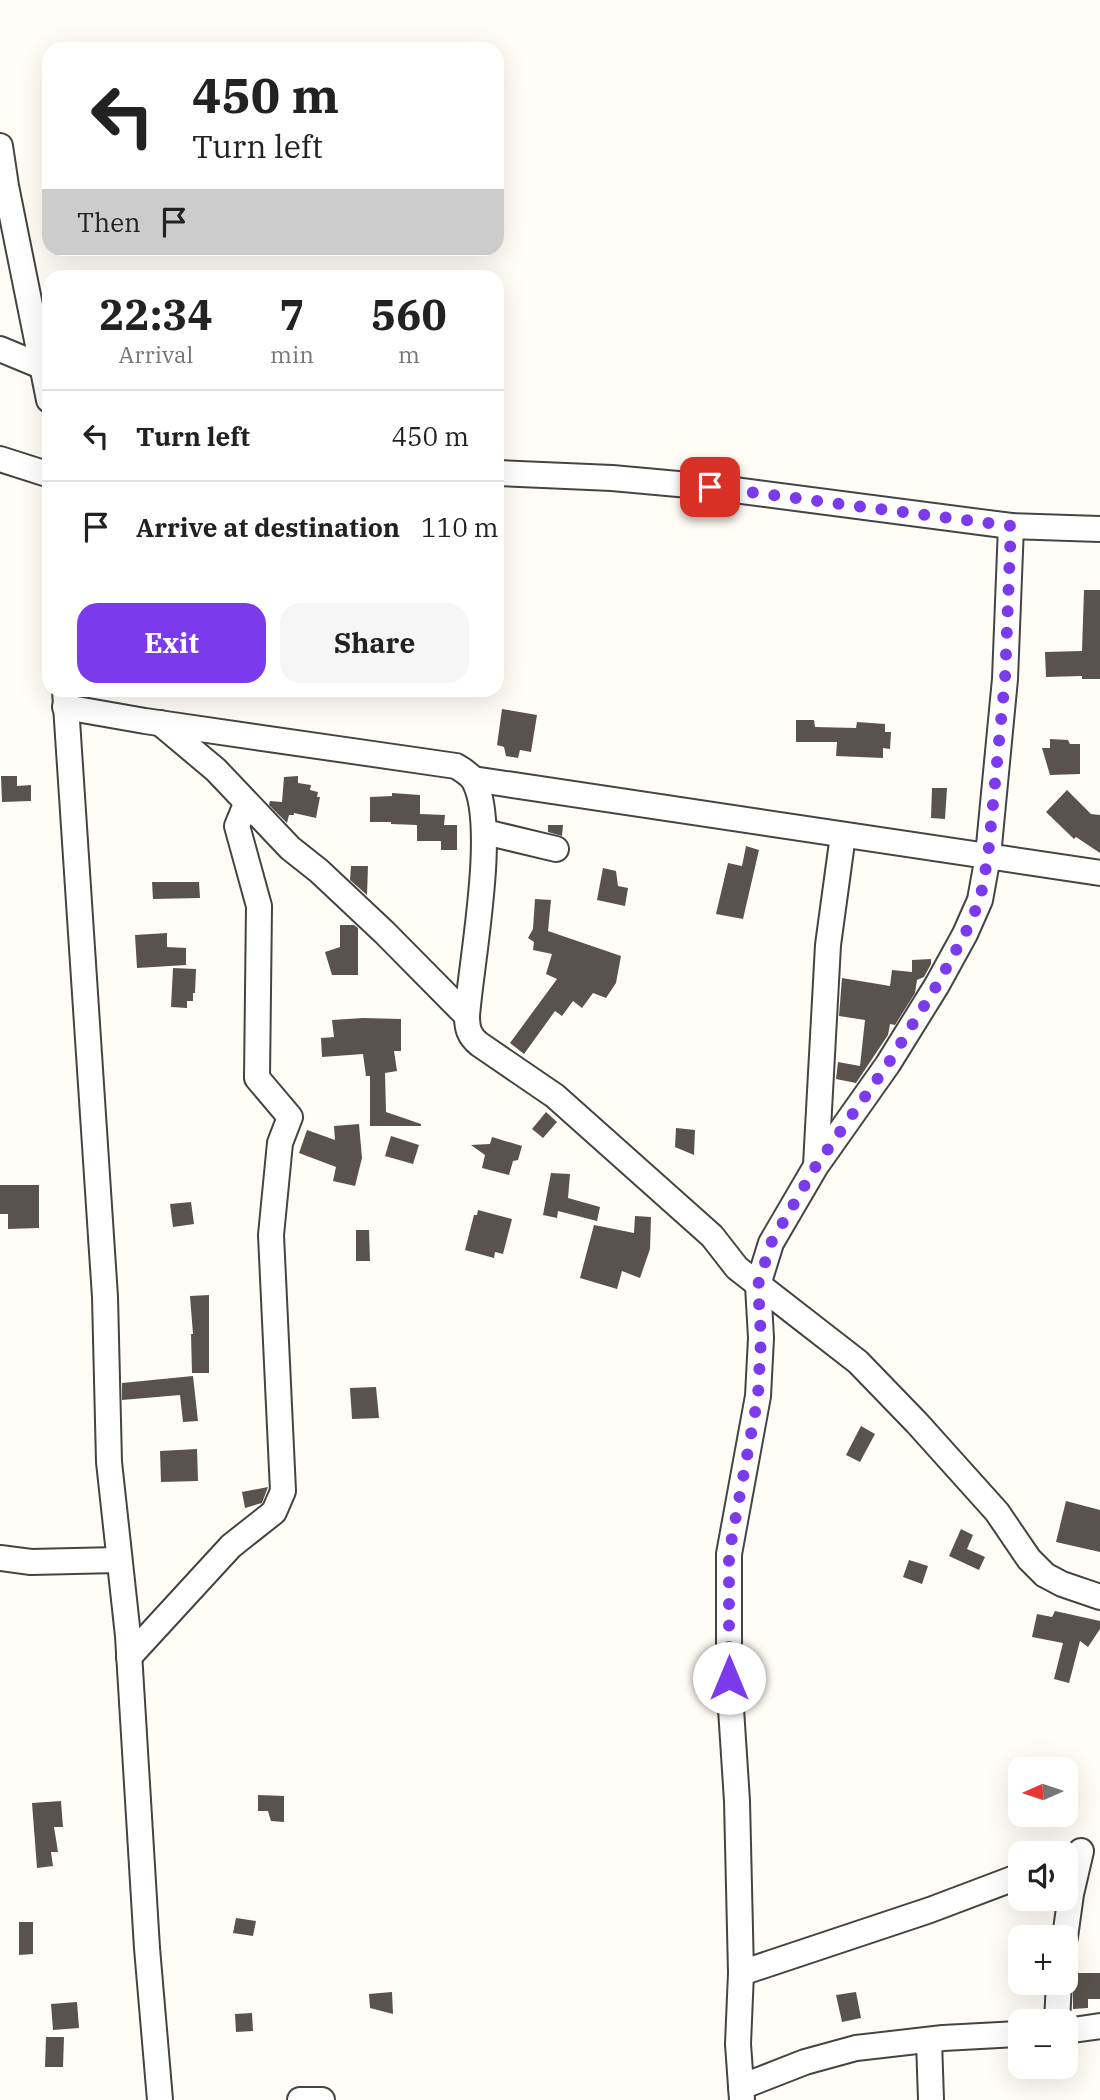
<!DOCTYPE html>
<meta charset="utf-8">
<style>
:root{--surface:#fff;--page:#f6f6f6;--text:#222;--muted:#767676;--line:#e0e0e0;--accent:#7c3aed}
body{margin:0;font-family:"IBM Plex Serif",serif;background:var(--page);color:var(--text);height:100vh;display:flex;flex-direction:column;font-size:26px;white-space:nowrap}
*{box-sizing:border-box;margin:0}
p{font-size:23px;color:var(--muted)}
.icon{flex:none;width:38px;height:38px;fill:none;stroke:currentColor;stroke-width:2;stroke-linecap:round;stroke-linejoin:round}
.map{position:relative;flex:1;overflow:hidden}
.panel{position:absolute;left:42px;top:270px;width:462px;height:427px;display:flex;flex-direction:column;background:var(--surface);border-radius:21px;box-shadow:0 7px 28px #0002}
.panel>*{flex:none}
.guide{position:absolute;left:42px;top:42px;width:462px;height:214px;border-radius:21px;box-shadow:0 7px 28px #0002;background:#fff;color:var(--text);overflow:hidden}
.needle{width:46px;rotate:267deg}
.buttons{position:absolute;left:1008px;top:1757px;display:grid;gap:14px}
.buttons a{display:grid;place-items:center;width:70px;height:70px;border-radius:14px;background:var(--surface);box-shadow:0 7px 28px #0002;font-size:35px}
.pin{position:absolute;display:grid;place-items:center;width:60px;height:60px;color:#fff;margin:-30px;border-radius:14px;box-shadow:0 4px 10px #0006}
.me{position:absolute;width:77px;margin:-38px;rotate:0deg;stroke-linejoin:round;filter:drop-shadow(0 0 5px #0008)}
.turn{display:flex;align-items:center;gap:24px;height:147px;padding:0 35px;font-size:32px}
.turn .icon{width:91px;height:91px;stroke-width:2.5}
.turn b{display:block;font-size:49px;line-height:60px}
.then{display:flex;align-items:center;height:66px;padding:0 35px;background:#0003;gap:14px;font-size:26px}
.eta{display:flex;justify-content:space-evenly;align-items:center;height:119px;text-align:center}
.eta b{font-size:42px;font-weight:700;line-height:49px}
.primary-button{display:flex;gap:14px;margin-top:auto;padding:14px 35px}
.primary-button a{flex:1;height:80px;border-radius:21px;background:var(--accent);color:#fff;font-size:28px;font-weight:700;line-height:80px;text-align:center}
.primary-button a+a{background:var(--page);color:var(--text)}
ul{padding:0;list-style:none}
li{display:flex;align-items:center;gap:21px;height:91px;padding:0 35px;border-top:2px solid var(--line)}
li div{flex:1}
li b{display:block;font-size:26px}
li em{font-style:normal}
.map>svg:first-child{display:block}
.building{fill:#5a524d}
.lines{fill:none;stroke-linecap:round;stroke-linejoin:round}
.minor-casing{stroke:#444;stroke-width:28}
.minor{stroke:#fff;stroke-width:24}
.route{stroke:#7c3aed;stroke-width:12;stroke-dasharray:0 21.6}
</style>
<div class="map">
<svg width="1100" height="2100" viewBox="0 0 1100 2100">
<rect width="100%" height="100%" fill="#fffdf5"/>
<!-- building -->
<g class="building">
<polygon points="1084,590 1100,590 1100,679 1082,679 1082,676 1046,677 1045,652 1082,651"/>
<polygon points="502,709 537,715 531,752 520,750 518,758 506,756 504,747 497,745"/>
<polygon points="796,720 814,720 815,727 856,728 857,722 885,724 885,732 891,732 890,749 883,748 883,758 836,756 837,742 796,742"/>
<polygon points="1050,739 1068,740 1070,744 1080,744 1080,774 1050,775 1042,748 1050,748"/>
<polygon points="1,776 17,776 17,786 31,785 31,801 2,802"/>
<polygon points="298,776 298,783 311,785 310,790 318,792 317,797 320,797 316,818 294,813 294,815 289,815 287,823 269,805 270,801 282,802 284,777"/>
<polygon points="932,788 947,788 945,819 931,818"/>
<polygon points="1067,790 1091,814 1100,815 1100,853 1076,837 1074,839 1046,812"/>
<polygon points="392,793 420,795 420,814 445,815 444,825 457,825 457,850 441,850 441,841 417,841 417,825 391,824 391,822 370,822 370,797 392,796"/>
<polygon points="548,825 563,825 562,836 548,832"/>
<polygon points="746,846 759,850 743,919 716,914 728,863 742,866"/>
<polygon points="351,866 368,866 367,895 350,880"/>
<polygon points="603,868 616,871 618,886 628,888 625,906 597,900"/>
<polygon points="152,882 199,882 200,898 153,899"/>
<polygon points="535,899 551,900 548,931 621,956 616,983 606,998 593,993 582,1008 573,1001 562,1016 555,1011 524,1054 510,1043 557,979 546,974 552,954 533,950 534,942 528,938 533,929"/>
<polygon points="340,925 354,925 358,928 358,975 332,975 325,952 340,947"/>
<polygon points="167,933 167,947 186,948 186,965 137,968 135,935"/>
<polygon points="931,959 931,964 924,977 917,980 915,993 895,1025 890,1024 888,1035 856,1083 836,1079 838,1062 860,1066 865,1020 839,1016 842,978 890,986 892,970 912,972 912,960"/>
<polygon points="173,968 196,969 195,993 193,993 193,1001 187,1001 187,1008 171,1007"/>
<polygon points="363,1018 401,1019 401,1051 394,1051 397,1071 385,1073 386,1112 421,1124 421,1126 370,1126 370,1076 366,1076 363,1054 322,1057 321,1038 334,1037 332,1020"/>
<polygon points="546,1112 557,1122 543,1138 532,1129"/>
<polygon points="359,1124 362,1158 355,1186 333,1181 336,1167 299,1153 307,1130 335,1140 334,1126"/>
<polygon points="676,1128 695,1130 694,1155 675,1147"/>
<polygon points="391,1136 419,1145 413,1164 385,1156"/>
<polygon points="492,1137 522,1146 518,1160 513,1161 509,1175 482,1168 485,1155 471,1145 490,1144"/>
<polygon points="551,1173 570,1174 568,1198 600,1207 597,1221 558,1211 557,1218 543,1215"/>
<polygon points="0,1185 39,1185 39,1228 8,1229 8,1214 0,1214"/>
<polygon points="191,1202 194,1224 173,1227 170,1204"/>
<polygon points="478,1210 512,1219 503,1254 495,1252 494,1258 465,1250 474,1215 477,1215"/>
<polygon points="635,1216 651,1217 650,1249 640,1278 622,1271 617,1289 580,1278 594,1225 634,1233"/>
<polygon points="356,1230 369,1230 370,1261 356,1261"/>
<polygon points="209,1295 209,1373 192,1373 191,1334 193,1334 190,1296"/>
<polygon points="193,1376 198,1421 183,1422 180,1395 122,1400 122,1383"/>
<polygon points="376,1387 379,1418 352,1419 350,1388"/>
<polygon points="861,1426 875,1434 860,1462 846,1455"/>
<polygon points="197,1449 198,1481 161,1482 160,1451"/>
<polygon points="268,1487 262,1503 245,1508 242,1492"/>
<polygon points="1066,1501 1100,1510 1100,1552 1056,1542"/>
<polygon points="961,1529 973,1535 967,1549 985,1557 979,1570 949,1556"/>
<polygon points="909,1560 928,1566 922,1584 903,1577"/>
<polygon points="1055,1611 1100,1621 1100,1629 1088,1647 1080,1641 1069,1683 1054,1679 1063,1643 1032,1637 1037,1614 1052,1617"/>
<polygon points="258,1795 284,1796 284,1822 271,1821 268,1811 258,1811"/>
<polygon points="61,1801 63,1827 54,1827 58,1852 51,1852 53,1866 37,1868 32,1803"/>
<polygon points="236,1918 256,1921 253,1936 233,1933"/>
<polygon points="19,1922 33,1922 33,1954 19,1955"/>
<polygon points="1077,1973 1100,1973 1100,1999 1088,1999 1088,2008 1073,2009 1073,1978"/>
<polygon points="392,1992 393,2014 370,2008 369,1994"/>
<polygon points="856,1992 861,2018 842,2022 836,1995"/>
<polygon points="77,2002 79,2028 53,2030 51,2004"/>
<polygon points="252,2013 253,2031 236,2032 235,2014"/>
<polygon points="46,2037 64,2037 63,2067 45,2067"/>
</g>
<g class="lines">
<defs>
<g id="minor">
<polyline points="0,146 6,186 49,400"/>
<polyline points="0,349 41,366"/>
<polyline points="0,459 47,474"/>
<polyline points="497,473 612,478 711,487 1011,526 1100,529"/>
<polyline points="65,690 105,1297 109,1462 128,1636 147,1948 160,2100"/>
<path d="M65,707L145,721L456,766C463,770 468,773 473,779C499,822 471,962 467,1016C467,1028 469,1036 479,1044L555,1096L712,1236L737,1268L858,1362L917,1423L997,1512L1029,1559L1045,1575L1062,1584L1100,1597"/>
<polyline points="160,723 216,770 290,848 319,871 385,933 467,1016"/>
<polyline points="473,779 1100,873"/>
<polyline points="485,832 556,849"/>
<polyline points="816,1165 828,945 843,835"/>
<polyline points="0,1558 31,1562 118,1560"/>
<polyline points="129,1657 231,1546 274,1512 283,1491 271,1235 280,1143 290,1117 257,1078 259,906 237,826 246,804"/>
<polyline points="1065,1937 1071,1894 1081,1851"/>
<polyline points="741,1973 930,1910 1020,1876"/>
<polyline points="1057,2021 1059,1983"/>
<polyline points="1066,2031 1100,2026"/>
<polyline points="929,2041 931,2100"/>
<polyline points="741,2087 805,2062 856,2048 943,2038 1020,2034"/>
<polyline points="300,2100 322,2100"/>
<polyline points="742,2100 738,2044 741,1973 737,1801 729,1678 729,1554 758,1396 761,1338 758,1285 771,1243 816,1166 888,1064 937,985 965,934 980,900 988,856 1005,679 1011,526"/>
</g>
</defs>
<!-- minor casing -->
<use href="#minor" class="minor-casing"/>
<!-- minor -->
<use href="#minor" class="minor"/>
</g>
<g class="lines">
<!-- route -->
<polyline class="route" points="710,487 1011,526 1005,679 988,856 980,900 965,934 937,985 888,1064 816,1166 771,1243 758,1285 761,1338 758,1396 729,1554 729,1678"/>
</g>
</svg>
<div class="buttons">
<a><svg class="needle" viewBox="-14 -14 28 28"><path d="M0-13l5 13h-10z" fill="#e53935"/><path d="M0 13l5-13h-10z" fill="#767676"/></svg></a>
<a><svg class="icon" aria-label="sound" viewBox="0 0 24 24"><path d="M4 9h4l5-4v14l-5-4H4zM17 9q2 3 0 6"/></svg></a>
<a>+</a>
<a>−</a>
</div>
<div class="pin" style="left:710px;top:487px;background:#d93025"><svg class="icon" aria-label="arrive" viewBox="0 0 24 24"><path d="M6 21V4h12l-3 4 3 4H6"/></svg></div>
<svg class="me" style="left:729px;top:1678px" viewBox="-20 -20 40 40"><circle r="19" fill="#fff"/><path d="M0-13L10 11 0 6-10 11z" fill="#7c3aed"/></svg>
<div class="guide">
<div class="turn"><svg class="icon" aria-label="left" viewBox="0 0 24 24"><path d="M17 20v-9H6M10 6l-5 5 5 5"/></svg><div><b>450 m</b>Turn left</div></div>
<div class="then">Then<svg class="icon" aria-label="arrive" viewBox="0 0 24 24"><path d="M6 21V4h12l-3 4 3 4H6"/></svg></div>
</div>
<section class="panel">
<div class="eta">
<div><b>22:34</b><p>Arrival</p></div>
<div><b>7</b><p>min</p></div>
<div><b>560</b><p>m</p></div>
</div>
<ul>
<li><svg class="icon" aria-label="left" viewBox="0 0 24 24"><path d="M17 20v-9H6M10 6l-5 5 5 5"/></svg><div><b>Turn left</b></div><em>450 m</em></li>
<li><svg class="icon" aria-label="arrive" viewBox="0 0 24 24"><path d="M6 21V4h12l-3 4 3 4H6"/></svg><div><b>Arrive at destination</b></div><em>110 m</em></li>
</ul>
<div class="primary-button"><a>Exit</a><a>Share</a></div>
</section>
</div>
